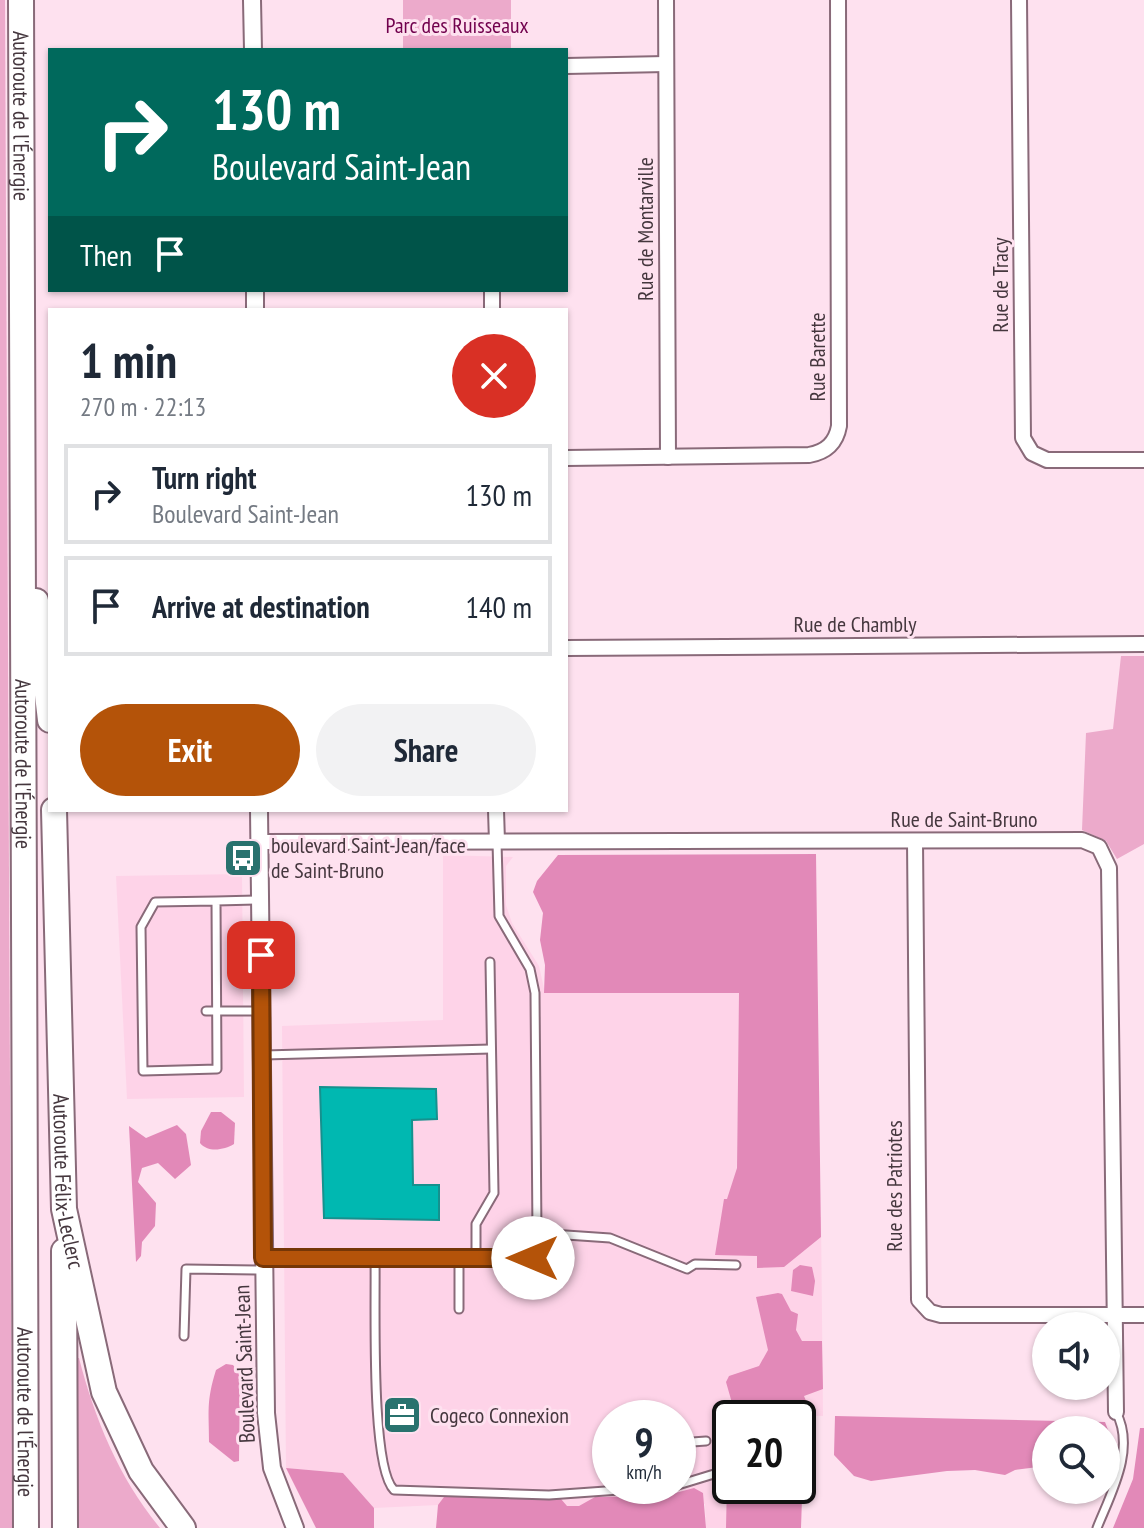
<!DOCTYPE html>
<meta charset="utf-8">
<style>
:root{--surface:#fff;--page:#f2f2f3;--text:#1f2937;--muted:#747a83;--line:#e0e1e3;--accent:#b45309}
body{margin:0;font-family:"PT Sans Narrow",sans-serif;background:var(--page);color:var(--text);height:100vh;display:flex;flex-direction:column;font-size:30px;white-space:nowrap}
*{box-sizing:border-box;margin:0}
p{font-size:26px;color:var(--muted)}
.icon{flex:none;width:44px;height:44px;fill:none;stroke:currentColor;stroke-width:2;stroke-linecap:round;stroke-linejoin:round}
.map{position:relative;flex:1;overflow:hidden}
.panel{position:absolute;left:48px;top:308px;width:520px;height:504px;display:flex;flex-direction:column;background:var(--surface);border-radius:0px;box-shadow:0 2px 6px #0004}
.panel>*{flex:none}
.top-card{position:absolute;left:48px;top:48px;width:520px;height:244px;border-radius:0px;box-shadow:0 2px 6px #0004;background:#00695c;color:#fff;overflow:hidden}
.tools{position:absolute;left:1032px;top:1312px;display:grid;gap:16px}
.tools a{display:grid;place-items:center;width:88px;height:88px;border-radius:50%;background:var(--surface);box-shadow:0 2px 6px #0004;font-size:40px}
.speed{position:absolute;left:592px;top:1400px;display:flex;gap:16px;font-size:40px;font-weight:700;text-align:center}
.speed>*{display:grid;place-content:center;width:104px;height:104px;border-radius:50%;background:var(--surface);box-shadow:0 2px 6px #0004;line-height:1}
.speed small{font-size:20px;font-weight:400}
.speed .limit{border:4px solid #111;border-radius:12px;background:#fff;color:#111}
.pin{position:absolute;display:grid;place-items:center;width:68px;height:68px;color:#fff;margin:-34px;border-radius:16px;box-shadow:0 4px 12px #0006}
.me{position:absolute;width:88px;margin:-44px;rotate:270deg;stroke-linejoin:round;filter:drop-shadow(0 0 6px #0008)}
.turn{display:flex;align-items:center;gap:28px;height:168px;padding:0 32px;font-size:36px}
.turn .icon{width:104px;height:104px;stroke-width:2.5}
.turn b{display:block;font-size:56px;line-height:68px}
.then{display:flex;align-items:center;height:76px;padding:0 32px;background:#0003;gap:16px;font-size:30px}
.round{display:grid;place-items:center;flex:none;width:84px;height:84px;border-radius:42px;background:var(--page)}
.overview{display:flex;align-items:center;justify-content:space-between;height:136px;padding:0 32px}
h1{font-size:48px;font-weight:600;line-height:60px}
.action{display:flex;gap:16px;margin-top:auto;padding:16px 32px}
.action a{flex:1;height:92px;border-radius:48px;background:var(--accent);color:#fff;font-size:32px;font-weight:600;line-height:92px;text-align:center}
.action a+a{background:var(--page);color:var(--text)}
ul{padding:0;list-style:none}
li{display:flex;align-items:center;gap:24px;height:100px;margin:0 16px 12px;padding:0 16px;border:4px solid var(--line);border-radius:0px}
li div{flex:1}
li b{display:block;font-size:30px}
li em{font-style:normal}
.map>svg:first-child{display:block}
.built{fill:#fed3e8;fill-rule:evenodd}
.green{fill:#ecaacb}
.forest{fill:#e289b8}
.water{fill:#00b8b1;stroke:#15918e;stroke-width:2}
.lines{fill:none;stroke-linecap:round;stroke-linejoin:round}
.service-casing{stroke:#896a79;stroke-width:11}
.minor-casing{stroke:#896a79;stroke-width:18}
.tertiary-casing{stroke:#896a79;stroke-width:20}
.motorway-casing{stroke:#896a79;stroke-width:28}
.service{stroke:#fff;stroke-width:7}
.minor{stroke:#fff;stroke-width:14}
.tertiary{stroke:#fff;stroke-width:16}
.motorway{stroke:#fff;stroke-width:24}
.route-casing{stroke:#753606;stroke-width:20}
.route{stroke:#b45309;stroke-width:14}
.labels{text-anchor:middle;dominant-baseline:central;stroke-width:6;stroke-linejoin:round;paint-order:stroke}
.park-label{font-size:22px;fill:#71014d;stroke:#fee1ef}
.street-label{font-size:22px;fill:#45373e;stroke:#fee1ef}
.poi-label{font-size:22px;fill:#45373e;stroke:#fee1ef;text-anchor:start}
</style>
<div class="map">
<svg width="1144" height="1528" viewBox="0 0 1144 1528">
<rect width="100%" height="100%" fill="#fee1ef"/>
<!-- built -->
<g class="built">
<path d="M443,855L513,857L506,866V905L512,923L539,966L545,993H740L736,1213L821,1217L823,1416L728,1414L726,1528H706L705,1504L677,1508L438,1505L374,1508L343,1473L286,1468L282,1026L443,1020ZM610,1418H678V1486H610Z"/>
<polygon points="242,874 244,1097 127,1099 116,876"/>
</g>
<!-- green -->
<g class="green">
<polygon points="0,0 5,0 12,1528 0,1528"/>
<rect x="403" y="0" width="108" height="50"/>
<polygon points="1121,656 1144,656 1144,844 1117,859 1106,841 1082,830 1086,733 1113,729"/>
<path d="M74,1358H79C95,1420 119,1478 160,1528H74Z"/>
</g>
<!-- forest -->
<g class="forest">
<polygon points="816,854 821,1237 784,1267 757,1268 757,1256 715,1255 724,1199 727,1199 737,1168 739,993 544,993 545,965 540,940 543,913 533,892 537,881 558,855"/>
<path d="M211,1112H221L235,1123L234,1144C224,1150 208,1153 200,1143L201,1131Z"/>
<polygon points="177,1125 186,1134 191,1165 175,1179 158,1163 142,1168 138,1182 156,1203 155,1226 142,1242 141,1256 136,1262 129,1126 146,1138"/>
<polygon points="800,1265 812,1267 815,1281 813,1296 791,1291 793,1270"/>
<polygon points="778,1293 782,1294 791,1311 798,1314 796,1330 802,1341 822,1341 823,1389 804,1396 812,1415 798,1431 798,1418 728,1414 728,1405 732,1403 726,1382 729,1376 759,1366 768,1350 756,1297"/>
<path d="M226,1364L233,1365L240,1374L239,1461L234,1462L209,1442C209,1411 206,1402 216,1370Z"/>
<polygon points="835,1416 1105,1422 1116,1451 1110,1471 1106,1470 1106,1430 1046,1430 1046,1466 1015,1470 1005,1475 975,1470 947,1471 871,1481 854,1476 834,1455"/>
<polygon points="728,1428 730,1486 798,1486 798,1454 803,1469 801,1528 726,1528"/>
<polygon points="1140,1428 1144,1428 1144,1528 1113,1528 1133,1479"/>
<polygon points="286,1468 343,1473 374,1508 374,1528 316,1528"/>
<polygon points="694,1488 703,1493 706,1528 436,1528 438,1505 444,1497 554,1497 561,1499 567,1506 579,1506 595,1497 664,1496"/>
</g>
<!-- water -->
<polygon class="water" points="320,1087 436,1089 437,1119 412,1120 413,1185 439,1185 439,1220 324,1218"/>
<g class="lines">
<defs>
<g id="service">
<polyline points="216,901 217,1069 143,1071 141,927 155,902 216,901 260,900"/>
<polyline points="206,1011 261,1011"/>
<polyline points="264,1055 491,1049"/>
<polyline points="537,1233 610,1238 687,1269 695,1264 736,1265"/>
<polyline points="265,1258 533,1258 537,1233 535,993 530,969 499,916 497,842"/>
<polyline points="459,1258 459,1309"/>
<polyline points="476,1258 476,1224 494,1193 490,962"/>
<path d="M375,1259C376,1300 370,1467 394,1490L549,1495L676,1486"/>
<polyline points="184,1336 186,1269 263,1270"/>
<polyline points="678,1443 706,1441"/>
<polyline points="678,1485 714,1474"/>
<path d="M1097,1528C1111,1493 1136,1449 1116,1412"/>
</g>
<g id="minor">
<polyline points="666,0 668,457"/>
<polyline points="1019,0 1023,438 1032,453 1047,460 1144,460"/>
<polyline points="566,66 666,64"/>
<polyline points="492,290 492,310"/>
<path d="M566,458L809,455C826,452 836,443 839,426L838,0"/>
<polyline points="566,648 1144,644"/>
<polyline points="496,810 497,842"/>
<polyline points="915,841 919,1300 930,1312 941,1315 1144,1315"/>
<polyline points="260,842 1082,840 1099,847 1109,868 1116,1412"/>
</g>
<g id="tertiary">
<polyline points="252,0 253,50"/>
<polyline points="255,290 255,310"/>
<polyline points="259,810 266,1413 272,1468 295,1528"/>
</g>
<g id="motorway">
<path id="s1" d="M21,0L26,1528"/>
<polyline points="36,601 50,720"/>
<path id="s2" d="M54,810L64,1209L104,1392L141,1471L183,1528"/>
<polyline points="64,1251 65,1528"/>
</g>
</defs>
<!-- service casing -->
<use href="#service" class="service-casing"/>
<!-- minor casing -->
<use href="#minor" class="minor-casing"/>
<!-- tertiary casing -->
<use href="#tertiary" class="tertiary-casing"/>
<!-- motorway casing -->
<use href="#motorway" class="motorway-casing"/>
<!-- service -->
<use href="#service" class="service"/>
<!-- minor -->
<use href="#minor" class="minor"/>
<!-- tertiary -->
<use href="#tertiary" class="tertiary"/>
<!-- motorway -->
<use href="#motorway" class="motorway"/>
</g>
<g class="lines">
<defs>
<polyline id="route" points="261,955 263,1258 533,1258"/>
</defs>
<!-- route casing -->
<use href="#route" class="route-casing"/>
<!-- route -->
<use href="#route" class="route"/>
</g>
<!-- icons -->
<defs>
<symbol id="bus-square" viewBox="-11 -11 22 22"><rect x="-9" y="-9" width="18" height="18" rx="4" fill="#29726e" stroke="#fee1ef"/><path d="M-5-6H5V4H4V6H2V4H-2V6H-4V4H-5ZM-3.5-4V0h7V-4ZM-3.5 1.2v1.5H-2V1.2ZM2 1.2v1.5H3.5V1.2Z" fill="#fff"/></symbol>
<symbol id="office-square" viewBox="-11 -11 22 22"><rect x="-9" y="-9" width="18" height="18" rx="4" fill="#29726e" stroke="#fee1ef"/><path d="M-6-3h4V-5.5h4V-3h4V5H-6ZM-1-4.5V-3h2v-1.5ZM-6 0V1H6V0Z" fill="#fff"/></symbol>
</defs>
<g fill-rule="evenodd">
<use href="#bus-square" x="221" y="836" width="44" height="44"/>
<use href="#office-square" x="380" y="1393" width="44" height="44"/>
</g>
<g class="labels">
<!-- park labels -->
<g class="park-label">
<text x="457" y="25">Parc des Ruisseaux</text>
</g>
<!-- street labels -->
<g class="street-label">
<text stroke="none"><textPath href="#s1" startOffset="116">Autoroute de l'Énergie</textPath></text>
<text transform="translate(645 229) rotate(-90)">Rue de Montarville</text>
<text transform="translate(1000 285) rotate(-90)">Rue de Tracy</text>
<text transform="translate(817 357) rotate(-90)">Rue Barette</text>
<text x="855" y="624">Rue de Chambly</text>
<text stroke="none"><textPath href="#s1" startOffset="764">Autoroute de l'Énergie</textPath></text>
<text x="964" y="819">Rue de Saint-Bruno</text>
<text stroke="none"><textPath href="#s2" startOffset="372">Autoroute Félix-Leclerc</textPath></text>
<text transform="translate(894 1186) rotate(-90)">Rue des Patriotes</text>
<text transform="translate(244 1364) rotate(-92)">Boulevard Saint-Jean</text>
<text stroke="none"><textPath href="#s1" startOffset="1412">Autoroute de l'Énergie</textPath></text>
</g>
<!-- poi labels -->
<g class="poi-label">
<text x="271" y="845">boulevard Saint-Jean/face<tspan x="271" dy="25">de Saint-Bruno</tspan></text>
<text x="430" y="1415">Cogeco Connexion</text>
</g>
</g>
</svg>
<div class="tools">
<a><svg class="icon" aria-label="sound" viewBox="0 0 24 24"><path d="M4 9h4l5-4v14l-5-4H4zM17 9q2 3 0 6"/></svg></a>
<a><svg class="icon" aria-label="search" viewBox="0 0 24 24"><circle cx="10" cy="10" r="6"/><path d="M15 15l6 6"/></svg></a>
</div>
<div class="speed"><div>9<small>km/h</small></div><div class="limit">20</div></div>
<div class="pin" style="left:261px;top:955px;background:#d93025"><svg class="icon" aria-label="arrive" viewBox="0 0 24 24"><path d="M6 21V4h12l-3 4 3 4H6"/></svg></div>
<svg class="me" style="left:533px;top:1258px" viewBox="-20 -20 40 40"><circle r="19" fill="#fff"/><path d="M0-13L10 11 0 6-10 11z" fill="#b45309"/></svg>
<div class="top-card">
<div class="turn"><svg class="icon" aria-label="right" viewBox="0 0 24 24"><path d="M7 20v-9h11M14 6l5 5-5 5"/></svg><div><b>130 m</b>Boulevard Saint-Jean</div></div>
<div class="then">Then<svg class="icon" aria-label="arrive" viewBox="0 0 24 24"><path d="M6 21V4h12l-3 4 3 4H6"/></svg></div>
</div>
<section class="panel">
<div class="overview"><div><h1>1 min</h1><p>270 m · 22:13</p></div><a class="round" style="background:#d93025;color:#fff"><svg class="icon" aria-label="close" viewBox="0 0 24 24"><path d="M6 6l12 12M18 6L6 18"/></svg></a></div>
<ul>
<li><svg class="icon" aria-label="right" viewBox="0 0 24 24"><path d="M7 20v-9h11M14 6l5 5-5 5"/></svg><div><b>Turn right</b><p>Boulevard Saint-Jean</p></div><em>130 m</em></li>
<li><svg class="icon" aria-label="arrive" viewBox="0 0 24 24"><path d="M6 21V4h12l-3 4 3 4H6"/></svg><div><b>Arrive at destination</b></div><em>140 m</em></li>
</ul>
<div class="action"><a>Exit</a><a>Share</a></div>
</section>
</div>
